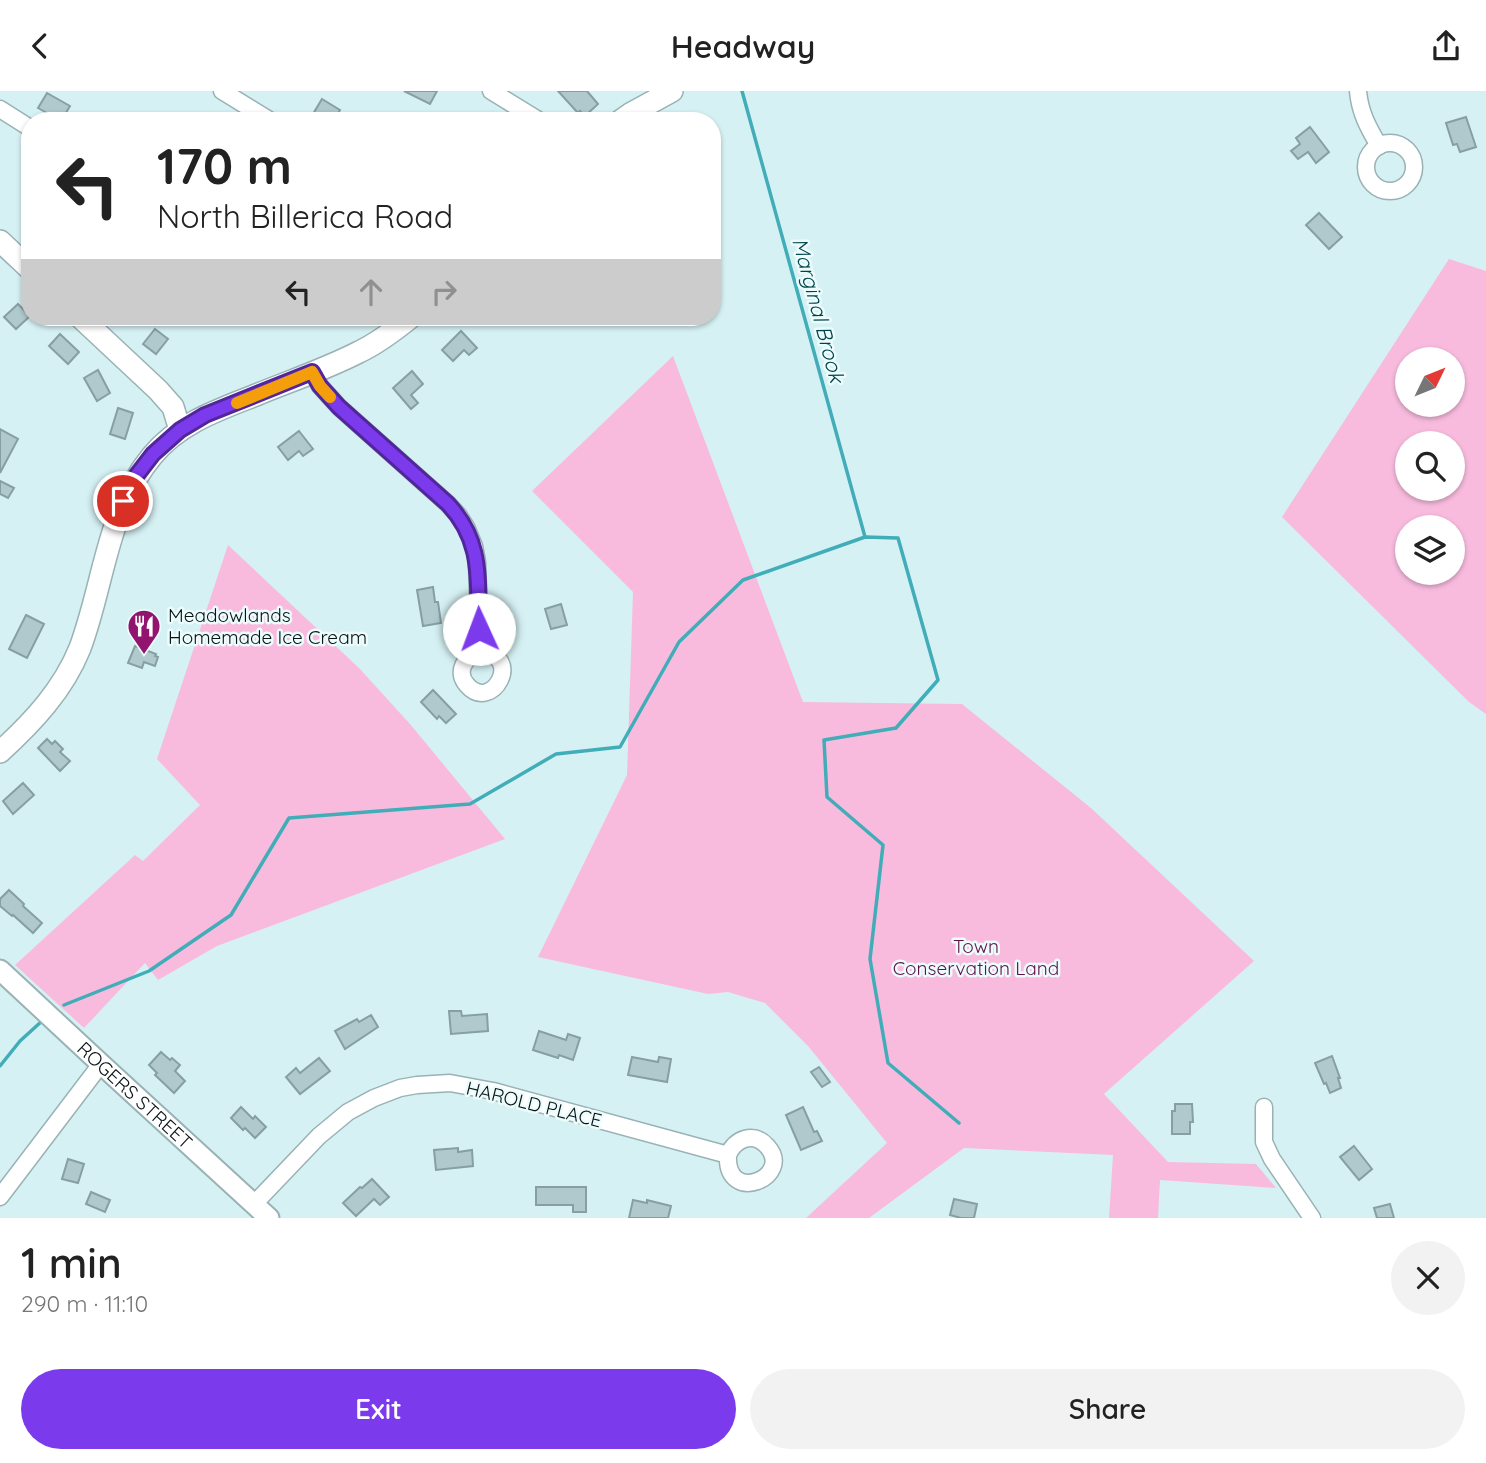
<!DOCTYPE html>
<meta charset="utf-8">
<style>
:root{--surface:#fff;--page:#f2f2f2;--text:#222;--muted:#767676;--accent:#7c3aed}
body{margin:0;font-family:Quicksand,sans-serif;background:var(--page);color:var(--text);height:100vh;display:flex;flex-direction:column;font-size:26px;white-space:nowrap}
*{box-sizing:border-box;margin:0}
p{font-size:23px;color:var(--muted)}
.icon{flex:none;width:38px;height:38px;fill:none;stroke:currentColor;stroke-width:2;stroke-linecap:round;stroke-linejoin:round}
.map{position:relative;height:1127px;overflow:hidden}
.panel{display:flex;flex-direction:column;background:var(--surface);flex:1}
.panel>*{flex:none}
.banner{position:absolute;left:21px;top:21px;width:700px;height:214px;border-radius:28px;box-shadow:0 2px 5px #0004;background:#fff;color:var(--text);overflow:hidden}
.needle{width:46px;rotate:47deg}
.tools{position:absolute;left:1395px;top:256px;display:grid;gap:14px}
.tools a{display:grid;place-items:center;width:70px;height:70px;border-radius:50%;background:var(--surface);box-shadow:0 2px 5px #0004;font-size:35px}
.pin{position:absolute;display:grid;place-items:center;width:60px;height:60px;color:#fff;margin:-30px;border:4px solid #fff;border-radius:50%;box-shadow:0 2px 7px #0007}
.me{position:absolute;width:77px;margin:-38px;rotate:358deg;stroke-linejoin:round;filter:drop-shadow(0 0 5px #0008)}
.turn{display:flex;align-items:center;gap:24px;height:147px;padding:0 21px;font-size:32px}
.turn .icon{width:91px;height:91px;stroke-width:2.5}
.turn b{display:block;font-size:49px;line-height:60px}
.lanes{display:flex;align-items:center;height:66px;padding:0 21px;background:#0003;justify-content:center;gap:35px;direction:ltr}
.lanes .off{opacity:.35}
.round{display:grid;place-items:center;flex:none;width:74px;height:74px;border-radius:37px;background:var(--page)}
.headline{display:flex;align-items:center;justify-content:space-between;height:119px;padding:0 21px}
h1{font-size:42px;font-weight:600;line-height:52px}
.button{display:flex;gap:14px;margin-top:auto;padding:14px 21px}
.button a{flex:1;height:80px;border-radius:42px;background:var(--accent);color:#fff;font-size:28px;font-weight:600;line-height:80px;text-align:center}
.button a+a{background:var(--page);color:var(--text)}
header{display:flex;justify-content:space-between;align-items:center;height:91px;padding:0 21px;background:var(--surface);font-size:32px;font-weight:600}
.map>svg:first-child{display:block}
.green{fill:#f8bbde;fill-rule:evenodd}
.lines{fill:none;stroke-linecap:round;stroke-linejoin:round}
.stream{stroke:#41adb8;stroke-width:3.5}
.building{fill:#b0c9cd;stroke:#869fa2;stroke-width:2}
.minor-casing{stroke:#99b2b5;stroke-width:19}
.tertiary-casing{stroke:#99b2b5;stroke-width:23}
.secondary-casing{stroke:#99b2b5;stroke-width:24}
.minor{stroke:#fff;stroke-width:16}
.tertiary{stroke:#fff;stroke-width:19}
.secondary{stroke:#fff;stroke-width:21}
.route-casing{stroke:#51269a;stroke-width:18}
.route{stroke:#7c3aed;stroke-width:12}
.slow{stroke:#f59e0b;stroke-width:12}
.labels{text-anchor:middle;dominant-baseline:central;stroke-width:5;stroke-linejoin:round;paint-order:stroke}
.poi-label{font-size:19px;fill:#081213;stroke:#ecfcfd;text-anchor:start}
.park-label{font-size:19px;fill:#5f1347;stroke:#ecfcfd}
.street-label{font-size:19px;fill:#081213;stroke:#ecfcfd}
.water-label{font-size:21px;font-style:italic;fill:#00444a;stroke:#ecfcfd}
</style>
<header><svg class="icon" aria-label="back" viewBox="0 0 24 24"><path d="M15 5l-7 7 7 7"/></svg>Headway<svg class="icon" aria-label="share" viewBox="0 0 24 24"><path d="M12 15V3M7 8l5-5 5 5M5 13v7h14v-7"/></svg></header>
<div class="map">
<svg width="1486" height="1127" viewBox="0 0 1486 1127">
<rect width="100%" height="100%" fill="#d6f1f4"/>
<!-- green -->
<g class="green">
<path d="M1449,168L1486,180V623L1469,611L1282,426ZM1407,268H1452V313H1407ZM1407,352H1452V397H1407ZM1407,436H1452V481H1407Z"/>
<polygon points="673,265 803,611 962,613 1091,717 1254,870 1104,1003 1168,1071 1256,1073 1276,1097 1160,1089 1158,1127 1109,1127 1113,1064 964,1057 869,1127 806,1127 887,1052 808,955 765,912 728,901 708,903 538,866 627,684 633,501 532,400"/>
<polygon points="228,454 359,577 410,633 505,748 217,855 158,889 145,872 84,937 15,874 135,764 143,770 200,714 157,668"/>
</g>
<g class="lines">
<!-- stream -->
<g class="stream">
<polyline points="742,0 865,446"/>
<polyline points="64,914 149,880 231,824 289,727 470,713 556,663 620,656 679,551 743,489 865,446 898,447 938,589 896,637 824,649 827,706 883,754 870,868 888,972 959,1032"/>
<polyline points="0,975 20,950 42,930"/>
</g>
</g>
<!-- building -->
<g class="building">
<polygon points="404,0 437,0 430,13"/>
<polygon points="558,0 587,0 598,13 585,25 580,20 578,22"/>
<polygon points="47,2 70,15 61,30 38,17"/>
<polygon points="322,8 340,19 333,30 323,30 313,23"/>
<polygon points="1466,26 1476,56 1460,61 1457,53 1453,54 1446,32"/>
<polygon points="1310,36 1329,61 1316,72 1308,61 1298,68 1291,60 1300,53 1296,47"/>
<polygon points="1319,122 1342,146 1329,158 1306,134"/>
<polygon points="18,213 30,225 16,238 4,226"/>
<polygon points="155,238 168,248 156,263 143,253"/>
<polygon points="461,240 477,257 469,264 464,259 453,270 442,259"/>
<polygon points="60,243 79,261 68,273 49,255"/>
<polygon points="98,279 110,302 97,310 84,287"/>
<polygon points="412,280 423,293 411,304 418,312 411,318 393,297"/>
<polygon points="118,317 133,322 125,348 110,343"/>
<polygon points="0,338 18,348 0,382"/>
<polygon points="299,340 313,358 303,365 299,360 288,369 278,356"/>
<polygon points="0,390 14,397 8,407 0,403"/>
<polygon points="433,496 435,511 438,511 441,532 423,535 417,499"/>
<polygon points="561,513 567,534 551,538 545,518"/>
<polygon points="26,524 44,533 27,567 9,558"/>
<polygon points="135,555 156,563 155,565 158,566 155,575 144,571 142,577 128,572"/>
<polygon points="433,599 456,623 446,632 439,625 437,628 421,611"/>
<polygon points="47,648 52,653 55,650 63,658 60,661 70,670 60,680 38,657"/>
<polygon points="23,692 34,704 13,723 3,710"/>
<polygon points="9,799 24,813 23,815 42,832 33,842 13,824 12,825 0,815 0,808"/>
<polygon points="449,920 461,920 462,925 487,923 488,940 451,943"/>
<polygon points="371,924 378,936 345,958 335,940 357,928 359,931"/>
<polygon points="539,940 566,949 568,943 580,947 573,969 559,964 558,967 533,959"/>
<polygon points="161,961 170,969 172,967 180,974 175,980 185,990 174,1002 155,984 157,982 149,974"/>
<polygon points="1332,965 1340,987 1338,987 1341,997 1330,1002 1326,992 1324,993 1315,972"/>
<polygon points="632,966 658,971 659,966 671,968 667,991 628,984"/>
<polygon points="319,967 330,980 300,1003 286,986 296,977 300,982"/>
<polygon points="819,976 830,991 822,996 811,981"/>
<polygon points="1175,1013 1192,1013 1193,1031 1190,1031 1190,1043 1172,1043 1172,1020 1175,1020"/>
<polygon points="241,1016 253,1028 255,1025 266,1036 255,1047 245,1037 243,1039 231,1027"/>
<polygon points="803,1016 814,1041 817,1040 822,1050 801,1059 786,1024"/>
<polygon points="1354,1055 1372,1078 1359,1089 1340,1066"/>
<polygon points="458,1057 458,1061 472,1059 473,1075 436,1079 434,1059"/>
<polygon points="68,1068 84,1073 78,1092 62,1088"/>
<polygon points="372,1088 389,1106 380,1114 374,1108 356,1125 343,1112 360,1096 362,1097"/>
<polygon points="536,1096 586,1096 586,1121 573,1121 573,1114 536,1114"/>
<polygon points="91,1101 110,1109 105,1121 86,1113"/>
<polygon points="954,1108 977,1113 974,1127 961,1127 950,1124"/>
<polygon points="633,1109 647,1112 647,1109 671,1115 668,1127 629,1127"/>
<polygon points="1390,1113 1394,1127 1377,1127 1374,1117"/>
</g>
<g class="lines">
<defs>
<g id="minor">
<polyline points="222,0 271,30"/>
<polyline points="491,0 540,30"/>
<path d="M1358,0C1360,22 1368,36 1379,55"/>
<polyline points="0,18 30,37"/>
<circle cx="1390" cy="76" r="24"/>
<path d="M312,281L320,295L339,316L448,413L459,425L466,436L474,455L477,471L480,561C465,565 455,581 467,594C492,623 525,563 480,561"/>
<polyline points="1264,1016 1264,1051 1272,1068 1312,1127"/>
<polyline points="0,1106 101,973"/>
<path d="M254,1113L319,1045L348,1021L374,1007L400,997L417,994L450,992L493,1000L728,1064C725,1115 795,1086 767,1055C753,1040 735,1048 728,1064"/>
</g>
<g id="tertiary">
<path id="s1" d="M0,879L101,973L269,1127"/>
</g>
<g id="secondary">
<polyline points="620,30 630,23 672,0"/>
<polyline points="0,150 30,178"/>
<polyline points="80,226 158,299 173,316 180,339"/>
<path d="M0,661C33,631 63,599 80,557C104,493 107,419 152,365C179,332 218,319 256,304C290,290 326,278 359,261C378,252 395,239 411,226"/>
</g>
</defs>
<!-- minor casing -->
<use href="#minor" class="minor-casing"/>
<!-- tertiary casing -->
<use href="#tertiary" class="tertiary-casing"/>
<!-- secondary casing -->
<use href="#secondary" class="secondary-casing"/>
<!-- minor -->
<use href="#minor" class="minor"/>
<!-- tertiary -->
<use href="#tertiary" class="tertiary"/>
<!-- secondary -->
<use href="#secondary" class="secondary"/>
</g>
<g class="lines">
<defs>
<path id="route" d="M123,410L136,385L153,363L180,339L205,324L312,281L320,295L339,316L448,413C484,452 477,489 479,538"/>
</defs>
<!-- route casing -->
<use href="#route" class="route-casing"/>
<!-- route -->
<use href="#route" class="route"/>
<!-- slow -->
<polyline class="slow" points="237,312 312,281 320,295 330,306"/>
</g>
<!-- icons -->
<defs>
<symbol id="restaurant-pin" viewBox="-11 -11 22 30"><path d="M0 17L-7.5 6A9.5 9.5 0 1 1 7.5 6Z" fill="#93146e" stroke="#ecfcfd"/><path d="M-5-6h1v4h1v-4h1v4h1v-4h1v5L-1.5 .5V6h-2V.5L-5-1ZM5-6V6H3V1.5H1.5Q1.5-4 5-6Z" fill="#fff"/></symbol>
</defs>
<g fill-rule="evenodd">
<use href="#restaurant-pin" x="125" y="516" width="38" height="52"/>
</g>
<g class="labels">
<!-- poi labels -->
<g class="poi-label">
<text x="168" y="524">Meadowlands<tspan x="168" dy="22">Homemade Ice Cream</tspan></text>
</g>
<!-- park labels -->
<g class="park-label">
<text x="976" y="855">Town<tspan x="976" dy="22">Conservation Land</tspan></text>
</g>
<!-- street labels -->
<g class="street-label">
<text stroke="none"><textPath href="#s1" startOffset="184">ROGERS STREET</textPath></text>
<text transform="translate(534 1013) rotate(14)">HAROLD PLACE</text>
</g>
<!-- water labels -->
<g class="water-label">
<text transform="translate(819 219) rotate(75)">Marginal Brook</text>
</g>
</g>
</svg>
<div class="tools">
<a><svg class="needle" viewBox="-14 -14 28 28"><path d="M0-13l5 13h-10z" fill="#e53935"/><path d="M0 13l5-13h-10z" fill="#767676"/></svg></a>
<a><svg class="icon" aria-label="search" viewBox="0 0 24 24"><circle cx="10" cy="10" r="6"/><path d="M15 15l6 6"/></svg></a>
<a><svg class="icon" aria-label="layers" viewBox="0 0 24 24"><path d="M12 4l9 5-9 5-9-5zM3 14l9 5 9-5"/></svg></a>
</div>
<div class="pin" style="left:123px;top:410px;background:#d93025"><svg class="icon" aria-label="arrive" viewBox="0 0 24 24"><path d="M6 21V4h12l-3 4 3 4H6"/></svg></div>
<svg class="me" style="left:479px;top:538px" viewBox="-20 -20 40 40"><circle r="19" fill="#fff"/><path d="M0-13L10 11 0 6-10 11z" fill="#7c3aed"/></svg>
<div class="banner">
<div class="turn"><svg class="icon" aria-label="left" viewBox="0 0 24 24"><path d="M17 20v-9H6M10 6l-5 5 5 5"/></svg><div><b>170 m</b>North Billerica Road</div></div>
<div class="lanes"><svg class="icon" aria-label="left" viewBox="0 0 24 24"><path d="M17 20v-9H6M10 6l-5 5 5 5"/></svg><svg class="icon off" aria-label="ahead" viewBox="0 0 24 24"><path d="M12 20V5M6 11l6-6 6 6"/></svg><svg class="icon off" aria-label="right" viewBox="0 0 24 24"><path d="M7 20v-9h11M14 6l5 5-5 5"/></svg></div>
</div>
</div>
<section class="panel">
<div class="headline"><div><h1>1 min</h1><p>290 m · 11:10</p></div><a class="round"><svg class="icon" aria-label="close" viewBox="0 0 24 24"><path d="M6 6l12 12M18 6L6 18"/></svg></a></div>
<div class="button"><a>Exit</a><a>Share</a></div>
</section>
